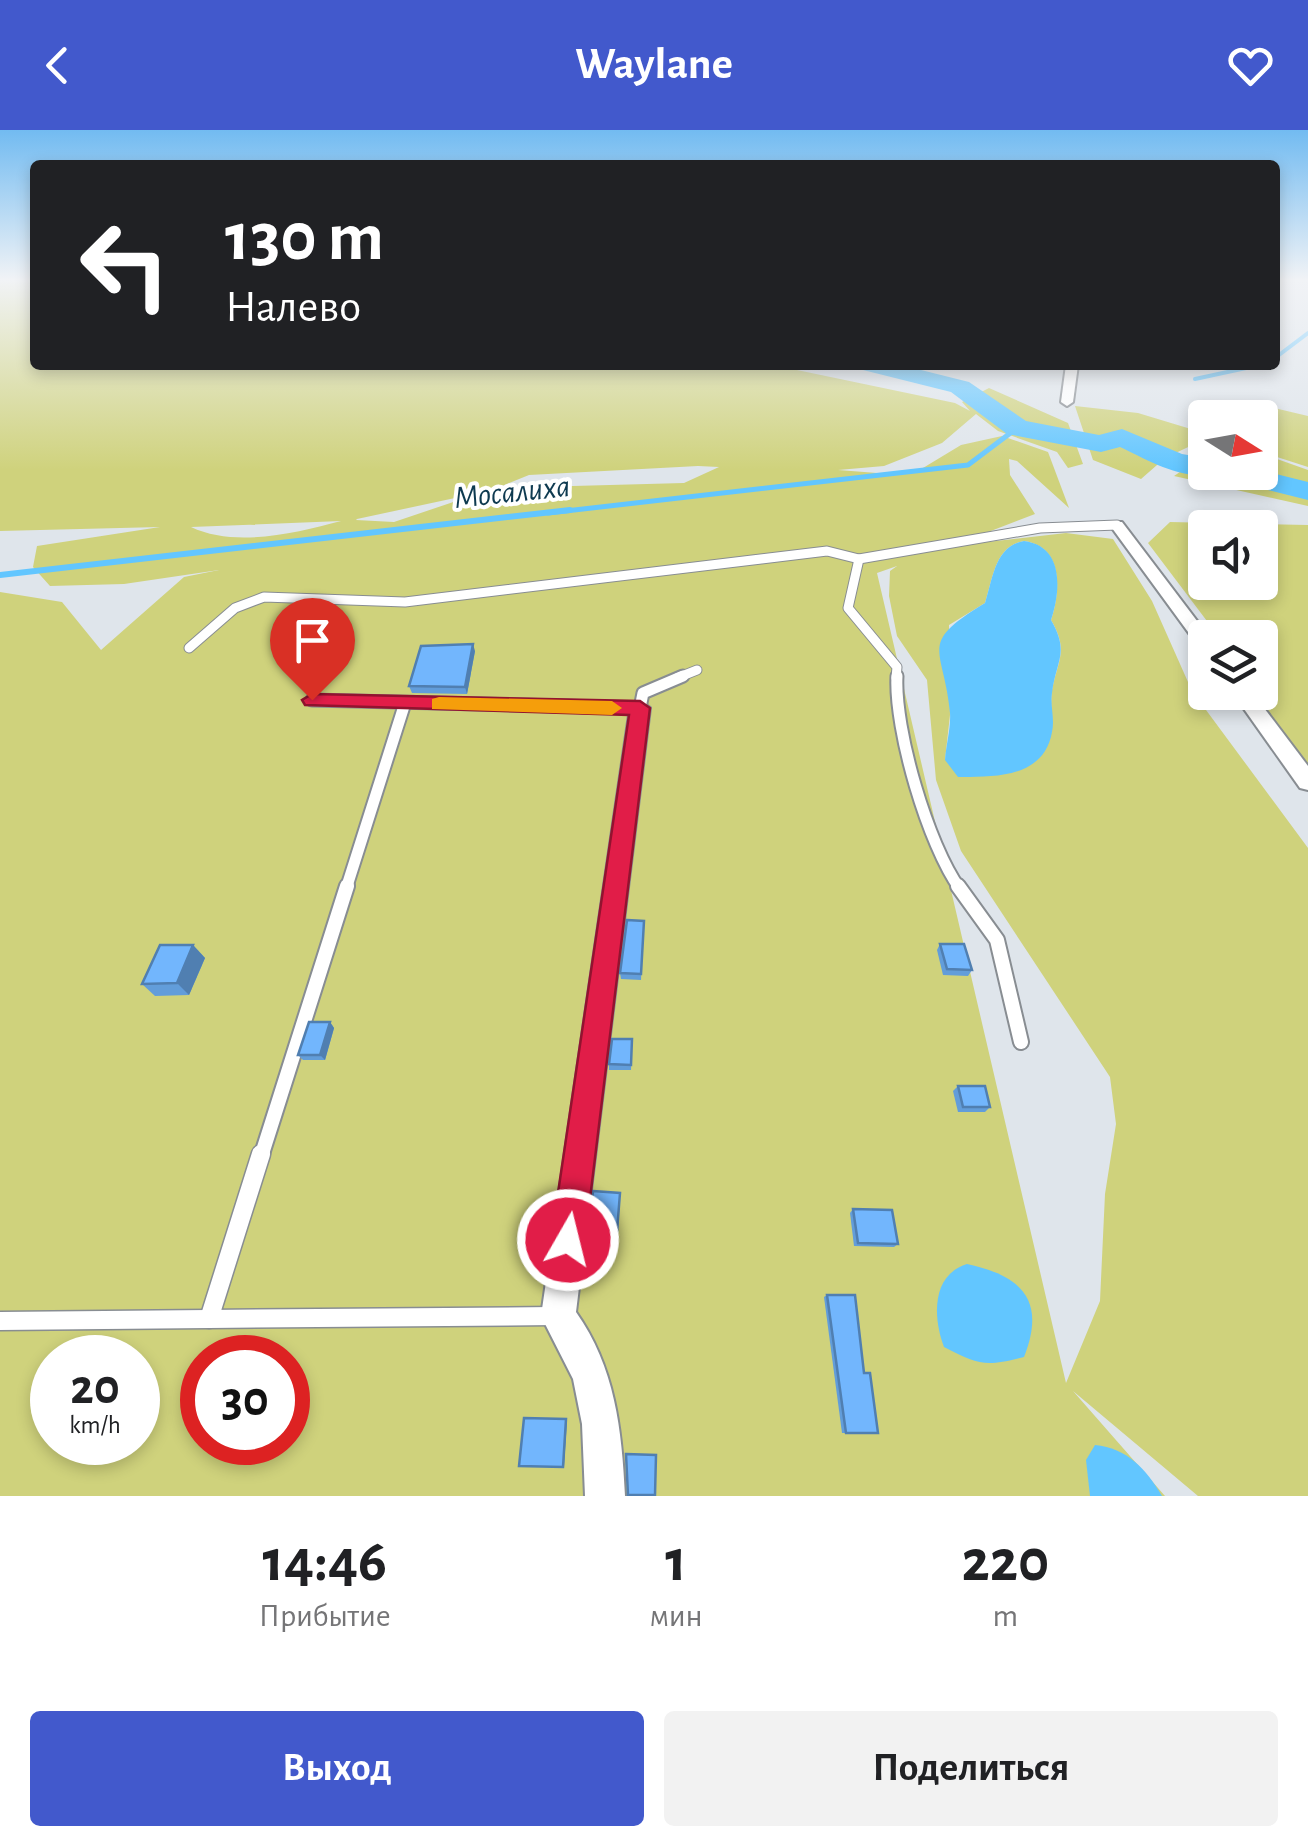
<!DOCTYPE html>
<html lang="ru">
<meta charset="utf-8">
<style>
:root{--surface:#fff;--page:#f2f2f2;--text:#202124;--muted:#757577;--accent:#4259cc}
body{margin:0;font-family:"Alegreya Sans",sans-serif;background:var(--page);color:var(--text);height:100vh;display:flex;flex-direction:column;font-size:38px;white-space:nowrap}
*{box-sizing:border-box;margin:0}
p{font-size:32px;color:var(--muted)}
.icon{flex:none;width:55px;height:55px;fill:none;stroke:currentColor;stroke-width:2;stroke-linecap:round;stroke-linejoin:round}
.map{position:relative;height:1366px;overflow:hidden}
.panel{display:flex;flex-direction:column;background:var(--surface);flex:1}
.panel>*{flex:none}
.banner{position:absolute;left:30px;top:30px;width:1250px;height:210px;border-radius:10px;box-shadow:0 5px 15px #0003;background:#202124;color:#fff;overflow:hidden}
.needle{width:65px;rotate:101deg}
.tools{position:absolute;left:1188px;top:270px;display:grid;gap:20px}
.tools a{display:grid;place-items:center;width:90px;height:90px;border-radius:10px;background:var(--surface);box-shadow:0 5px 15px #0003;font-size:50px}
.speed{position:absolute;left:30px;top:1205px;display:flex;gap:20px;font-size:50px;font-weight:700;text-align:center}
.speed>*{display:grid;place-content:center;width:130px;height:130px;border-radius:50%;background:var(--surface);box-shadow:0 5px 15px #0003;line-height:1}
.speed small{font-size:25px;font-weight:400}
.speed .limit{border:15px solid #d22;background:#fff;color:#111}
.pin{position:absolute;display:grid;place-items:center;width:85px;height:85px;color:#fff;margin:-102px -42px;border-radius:50% 50% 50% 0;rotate:-45deg;box-shadow:0 0 10px #0007}
.pin .icon{rotate:45deg}
.me{position:absolute;width:110px;margin:-55px;rotate:8deg;stroke-linejoin:round;filter:drop-shadow(0 0 8px #0008)}
.turn{display:flex;align-items:center;gap:35px;height:210px;padding:0 30px;font-size:45px}
.turn .icon{width:130px;height:130px;stroke-width:2.5}
.turn b{display:block;font-size:70px;line-height:85px}
.eta{display:flex;justify-content:space-evenly;align-items:center;height:170px;text-align:center}
.eta b{font-size:60px;font-weight:600;line-height:70px}
.cta{display:flex;gap:20px;margin-top:auto;padding:20px 30px}
.cta a{flex:1;height:115px;border-radius:10px;background:var(--accent);color:#fff;font-size:40px;font-weight:600;line-height:115px;text-align:center}
.cta a+a{background:var(--page);color:var(--text)}
header{display:flex;justify-content:space-between;align-items:center;height:130px;padding:0 30px;background:var(--accent);color:#fff;font-size:45px;font-weight:600}
.map>svg:first-child{display:block}
.green{fill:#cfd27c;fill-rule:evenodd}
.water{fill:#62c6ff}
.lines{fill:none;stroke-linecap:round;stroke-linejoin:round}
.stream-far2{stroke:#62c6ff;stroke-width:4}
.stream-far1{stroke:#62c6ff;stroke-width:5}
.stream{stroke:#62c6ff;stroke-width:6}
.river{fill:#62c6ff;fill-rule:evenodd}
.lane-far3-casing{stroke:#888d92;stroke-width:11}
.lane-far2-casing{stroke:#888d92;stroke-width:15}
.lane-far1-casing{stroke:#888d92;stroke-width:18}
.lane-casing{stroke:#888d92;stroke-width:21}
.street-casing{stroke:#888d92;stroke-width:4}
.lane-far3{stroke:#fff;stroke-width:9}
.lane-far2{stroke:#fff;stroke-width:11}
.lane-far1{stroke:#fff;stroke-width:14}
.lane{stroke:#fff;stroke-width:18}
.street{fill:#fff;fill-rule:evenodd}
.wall{fill:#629dda}
.shaded-wall{fill:#507fb1}
.building{fill:#72b6fd;stroke:#507fb1;stroke-width:2.5}
.route{fill:#e11d48;stroke:#92132f;stroke-width:2.5}
.slow{fill:#f59e0b}
.labels{text-anchor:middle;dominant-baseline:central;stroke-width:8;stroke-linejoin:round;paint-order:stroke}
.far-water-label{font-size:32px;font-style:italic;fill:#0e3a50;stroke:#fff}
</style>
<header><svg class="icon" aria-label="back" viewBox="0 0 24 24"><path d="M15 5l-7 7 7 7"/></svg>Waylane<svg class="icon" aria-label="heart" viewBox="0 0 24 24"><path d="M12 20l-8-8c-3-5 5-10 8-4 3-6 11-1 8 4z"/></svg></header>
<div class="map">
<svg width="1308" height="1366" viewBox="0 0 1308 1366">
<rect width="100%" height="100%" fill="#dfe5eb"/>
<!-- green -->
<g class="green">
<path d="M0,149H35V235H773L955,273L970,281L962,272L989,258L1068,293L1083,334L1068,338L1057,322L998,301L976,284L942,313L884,336L838,340L890,344L918,341L961,315L1002,306L1048,322L1069,378L1017,331L1009,329L1010,345L1035,384L952,416L1066,403L1113,409L1152,471L1192,561L1308,718V1366H1198L1073,1261L1165,1366H0V462L62,472L101,520L184,447L219,440L124,454L50,456L33,437L37,416L160,397L0,401ZM698,336L719,337L684,353L497,358L529,345ZM483,362L394,392L356,390L357,389ZM341,391C296,403 235,418 191,397ZM1024,411C1063,416 1061,460 1051,490C1069,521 1058,529 1052,560C1050,574 1052,588 1052,602L945,630L950,585L949,495L985,473C993,448 995,416 1024,411ZM897,436L890,441L889,466L897,506L927,550L936,650L961,721L1110,947L1116,994L1105,1064L1100,1171L1066,1253L877,443ZM52,1228H138V1312H52ZM202,1228H288V1312H202Z"/>
<polygon points="1261,275 1308,286 1308,337 1268,324 1260,315 1260,288 1243,287"/>
<polygon points="1075,276 1138,283 1204,303 1203,310 1165,328 1141,349 1093,330"/>
<polygon points="1260,323 1308,340 1308,376 1174,346 1205,325 1205,342 1260,342"/>
<path d="M1170,392L1308,395V640L1256,563L1260,562V508L1219,507L1148,413ZM1205,398H1260V452H1205Z"/>
</g>
<!-- water -->
<g class="water">
<path d="M1024,411C1064,416 1061,460 1051,490C1070,523 1056,530 1052,563C1050,576 1055,589 1052,602C1044,648 995,647 958,647L945,630C946,615 951,598 950,583C944,516 916,515 985,473C993,448 995,416 1024,411Z"/>
<path d="M967,1134C1023,1146 1046,1171 1024,1227C986,1237 978,1235 944,1217C933,1188 931,1145 967,1134Z"/>
<path d="M1095,1315C1127,1318 1146,1339 1162,1366H1090L1086,1330Z"/>
</g>
<g class="lines">
<!-- stream-far2 -->
<g class="stream-far2">
<polyline points="1275,228 1308,203"/>
<polyline points="1195,249 1260,235"/>
</g>
<!-- stream-far1 -->
<polyline class="stream-far1" points="548,383 968,335 1017,298"/>
<!-- stream -->
<polyline class="stream" points="0,445 570,380"/>
<!-- river -->
<g class="river">
<path d="M860,235H901L969,252L1026,291L1099,305L1122,299L1182,324L1205,328V342H1216C1185,353 1148,330 1120,317L1101,322L1007,304L951,262L863,240Z"/>
<polygon points="1260,340 1308,352 1308,370 1220,348 1216,342"/>
</g>
<defs>
<g id="lane-far3">
<polyline points="189,518 235,478 264,467 405,472 827,421 859,429"/>
<polyline points="677,548 697,540"/>
<polyline points="896,548 897,537 848,478 859,429 1040,398 1117,395"/>
</g>
<g id="lane-far2">
<path d="M897,546C894,599 928,715 960,759"/>
<polyline points="312,570 640,578 643,563 683,546"/>
<polyline points="346,759 405,573"/>
</g>
<g id="lane-far1">
<polyline points="958,756 997,810 1021,912"/>
<polyline points="261,1027 347,756"/>
</g>
<g id="lane">
<polyline points="261,1024 209,1189 554,1186"/>
<polyline points="0,1191 209,1189"/>
</g>
<g id="street">
<polygon points="1066,235 1078,235 1073,272 1067,276 1061,272"/>
<polygon points="1112,392 1122,392 1210,508 1205,508 1205,519 1199,517 1112,398"/>
<polygon points="1232,562 1252,562 1308,636 1308,660 1300,658"/>
<path d="M640,571L650,578L576,1182C615,1237 622,1300 625,1366H585L582,1294L573,1249L541,1186L630,578Z"/>
</g>
</defs>
<!-- lane-far3 casing -->
<use href="#lane-far3" class="lane-far3-casing"/>
<!-- lane-far2 casing -->
<use href="#lane-far2" class="lane-far2-casing"/>
<!-- lane-far1 casing -->
<use href="#lane-far1" class="lane-far1-casing"/>
<!-- lane casing -->
<use href="#lane" class="lane-casing"/>
<!-- street casing -->
<use href="#street" class="street-casing"/>
<!-- lane-far3 -->
<use href="#lane-far3" class="lane-far3"/>
<!-- lane-far2 -->
<use href="#lane-far2" class="lane-far2"/>
<!-- lane-far1 -->
<use href="#lane-far1" class="lane-far1"/>
<!-- lane -->
<use href="#lane" class="lane"/>
<!-- street -->
<use href="#street" class="street"/>
</g>
<!-- wall -->
<g class="wall">
<polygon points="475,521 467,564 412,563 409,556"/>
<polygon points="644,791 641,850 621,849 620,843"/>
<polygon points="940,814 972,840 968,846 943,845 937,820"/>
<polygon points="193,815 205,828 189,865 155,866 142,854"/>
<polygon points="330,892 334,898 325,930 303,930 298,925"/>
<polygon points="632,909 631,940 609,940 609,934"/>
<polygon points="958,956 990,977 985,982 958,982 953,961"/>
<polygon points="620,1067 618,1105 589,1103 588,1100"/>
<polygon points="853,1079 898,1114 894,1117 854,1116 850,1083"/>
<polygon points="827,1165 864,1243 878,1303 842,1303 824,1167"/>
</g>
<!-- shaded-wall -->
<g class="shaded-wall">
<polygon points="473,514 475,521 467,564 465,557"/>
<polygon points="193,815 205,828 189,865 177,853"/>
<polygon points="330,892 334,898 325,930 320,925"/>
<polygon points="566,1289 567,1290 564,1337 563,1337"/>
</g>
<!-- building -->
<g class="building">
<polygon points="473,514 465,557 409,556 421,516"/>
<polygon points="627,790 644,791 641,844 620,843"/>
<polygon points="940,814 964,814 972,840 947,839"/>
<polygon points="160,815 193,815 177,853 142,854"/>
<polygon points="309,892 330,892 320,925 298,925"/>
<polygon points="612,909 632,909 631,935 609,934"/>
<polygon points="958,956 985,956 990,977 963,977"/>
<polygon points="593,1061 620,1063 617,1101 588,1100"/>
<polygon points="853,1079 892,1080 898,1114 858,1113"/>
<polygon points="827,1165 855,1165 864,1243 870,1243 878,1303 846,1303"/>
<polygon points="524,1288 566,1289 563,1337 519,1336"/>
<polygon points="626,1324 656,1325 655,1365 628,1365"/>
</g>
<!-- sky -->
<linearGradient id="sky" x2="0" y2="1"><stop stop-color="#72bbf1"/><stop offset="0.44" stop-color="#f1f3f6"/><stop offset="1" stop-color="#f1f3f6" stop-opacity="0"/></linearGradient>
<rect width="1308" height="340" fill="url(#sky)"/>
<!-- route -->
<polygon class="route" points="312,564 640,571 650,578 585,1110 580,1122 568,1127 556,1122 551,1110 629,585 305,575 302,570"/>
<!-- slow -->
<polygon class="slow" points="439,567 612,571 622,578 612,585 432,579 432,569"/>
<g class="labels">
<!-- far-water labels -->
<g class="far-water-label">
<text transform="translate(512 362) rotate(-6)">Мосалиха</text>
</g>
</g>
</svg>
<div class="tools">
<a><svg class="needle" viewBox="-14 -14 28 28"><path d="M0-13l5 13h-10z" fill="#e53935"/><path d="M0 13l5-13h-10z" fill="#757577"/></svg></a>
<a><svg class="icon" aria-label="sound" viewBox="0 0 24 24"><path d="M4 9h4l5-4v14l-5-4H4zM17 9q2 3 0 6"/></svg></a>
<a><svg class="icon" aria-label="layers" viewBox="0 0 24 24"><path d="M12 4l9 5-9 5-9-5zM3 14l9 5 9-5"/></svg></a>
</div>
<div class="speed"><div>20<small>km/h</small></div><div class="limit">30</div></div>
<div class="pin" style="left:312px;top:570px;background:#d93025"><svg class="icon" aria-label="arrive" viewBox="0 0 24 24"><path d="M6 21V4h12l-3 4 3 4H6"/></svg></div>
<svg class="me" style="left:568px;top:1110px" viewBox="-20 -20 40 40"><circle r="17" fill="#e11d48" stroke="#fff" stroke-width="3"/><path d="M0-11L8 9 0 5-8 9z" fill="#fff"/></svg>
<div class="banner">
<div class="turn"><svg class="icon" aria-label="left" viewBox="0 0 24 24"><path d="M17 20v-9H6M10 6l-5 5 5 5"/></svg><div><b>130 m</b>Налево</div></div>
</div>
</div>
<section class="panel">
<div class="eta">
<div><b>14:46</b><p>Прибытие</p></div>
<div><b>1</b><p>мин</p></div>
<div><b>220</b><p>m</p></div>
</div>
<div class="cta"><a>Выход</a><a>Поделиться</a></div>
</section>
